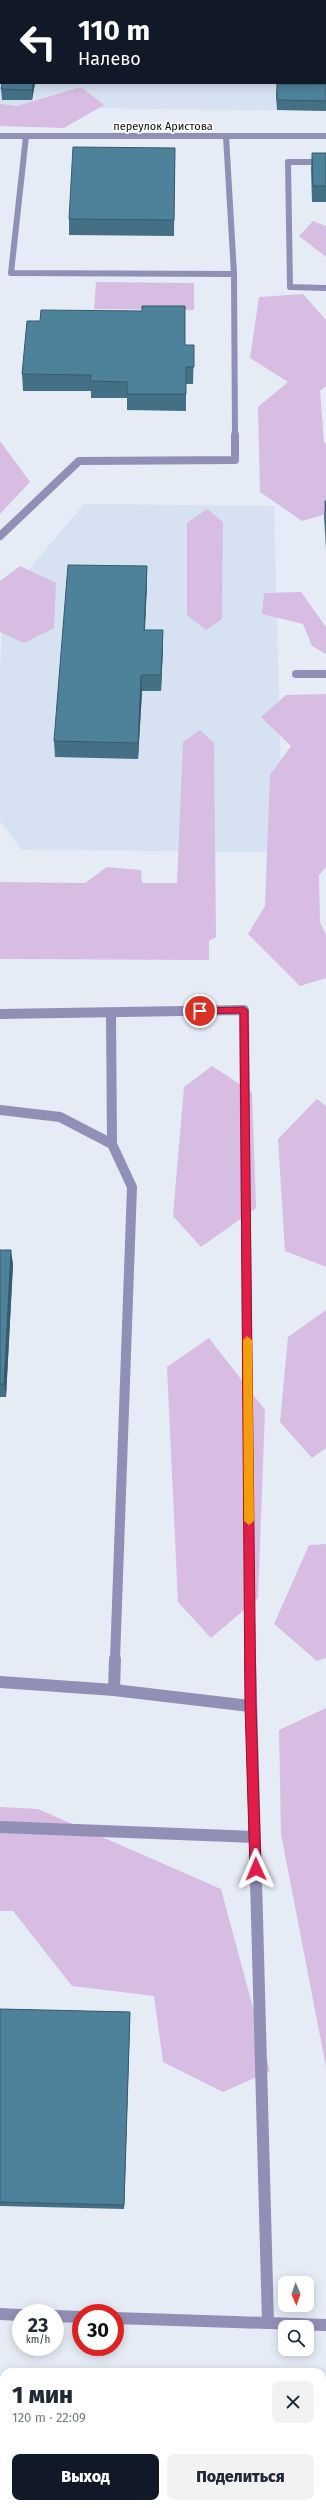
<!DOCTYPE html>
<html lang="ru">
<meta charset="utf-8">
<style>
:root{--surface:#fff;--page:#f2f2f3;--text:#1f2937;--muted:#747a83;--accent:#111827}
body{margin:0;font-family:"Fira Sans",sans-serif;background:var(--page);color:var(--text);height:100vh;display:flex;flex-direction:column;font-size:15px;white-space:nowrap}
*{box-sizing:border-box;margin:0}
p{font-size:13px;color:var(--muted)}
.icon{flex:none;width:22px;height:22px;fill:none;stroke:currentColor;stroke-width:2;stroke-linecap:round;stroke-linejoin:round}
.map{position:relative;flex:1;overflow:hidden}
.side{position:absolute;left:0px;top:2368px;width:326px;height:140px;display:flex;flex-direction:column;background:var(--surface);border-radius:12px 12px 0 0;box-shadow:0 2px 10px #0003}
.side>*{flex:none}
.top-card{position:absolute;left:0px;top:0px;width:326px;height:84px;box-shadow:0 2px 10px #0003;background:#111827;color:#fff;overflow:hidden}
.needle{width:26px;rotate:178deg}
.buttons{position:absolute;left:278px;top:2276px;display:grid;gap:8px}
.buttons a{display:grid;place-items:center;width:36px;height:36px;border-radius:8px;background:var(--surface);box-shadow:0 2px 10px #0003;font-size:20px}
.speed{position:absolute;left:12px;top:2304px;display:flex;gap:8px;font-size:20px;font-weight:700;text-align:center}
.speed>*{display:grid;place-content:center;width:52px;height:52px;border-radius:50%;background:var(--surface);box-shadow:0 2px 10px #0003;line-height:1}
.speed small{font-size:10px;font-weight:400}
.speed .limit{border:6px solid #d22;background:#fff;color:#111}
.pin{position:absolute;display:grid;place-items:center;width:34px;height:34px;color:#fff;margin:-17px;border:2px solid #fff;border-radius:50%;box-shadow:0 1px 4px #0007}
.me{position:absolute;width:44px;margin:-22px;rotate:359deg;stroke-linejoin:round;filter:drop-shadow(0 0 3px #0008)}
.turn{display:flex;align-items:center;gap:14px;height:84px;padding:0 12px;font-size:18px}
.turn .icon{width:52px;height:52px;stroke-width:2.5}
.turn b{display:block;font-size:28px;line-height:34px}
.round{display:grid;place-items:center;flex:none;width:42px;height:42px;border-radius:8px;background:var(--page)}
.head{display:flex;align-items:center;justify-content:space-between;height:68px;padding:0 12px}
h1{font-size:24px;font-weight:800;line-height:30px}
.action{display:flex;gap:8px;margin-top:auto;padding:8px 12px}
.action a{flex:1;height:46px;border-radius:8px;background:var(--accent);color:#fff;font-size:16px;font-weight:800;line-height:46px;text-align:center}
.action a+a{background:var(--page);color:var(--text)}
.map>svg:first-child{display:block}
.built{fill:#d6e1f1;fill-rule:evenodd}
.green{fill:#d6bde1}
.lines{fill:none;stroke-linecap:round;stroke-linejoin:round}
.service-far3{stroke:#918fb6;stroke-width:6}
.service-far2{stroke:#918fb6;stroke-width:8}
.service-far1{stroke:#918fb6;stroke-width:10}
.service{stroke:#918fb6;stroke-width:12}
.minor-far3{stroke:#918fb6;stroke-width:6}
.minor-far2{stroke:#918fb6;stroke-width:8}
.minor-far1{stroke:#918fb6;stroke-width:10}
.minor{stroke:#918fb6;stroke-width:12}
.wall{fill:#437085}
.shaded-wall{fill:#375b6c}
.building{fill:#4e829b;stroke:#375b6c}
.route{fill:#e11d48;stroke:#92132f}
.slow{fill:#f59e0b}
.labels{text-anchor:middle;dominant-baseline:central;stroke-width:3.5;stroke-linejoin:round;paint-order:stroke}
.far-street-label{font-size:11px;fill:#0a0c0f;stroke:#fff}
</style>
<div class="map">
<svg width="326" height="2508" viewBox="0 0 326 2508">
<rect width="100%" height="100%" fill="#e6ecf6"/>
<!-- built -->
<g class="built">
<path d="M0,0H326V111L0,107ZM1,1H325V83H1Z"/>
<polygon points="84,504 274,506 283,852 22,850 0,821 0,667 4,599"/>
</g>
<!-- green -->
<g class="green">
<polygon points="81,87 104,105 64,128 0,126 0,104 17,106"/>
<polygon points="313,221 326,226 326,257 299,236"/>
<polygon points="96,282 194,283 194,310 94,309"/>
<polygon points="303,294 326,320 326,386 320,391 324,443 326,443 326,514 302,521 260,492 258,407 288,382 250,358 259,297"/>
<polygon points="0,441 30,482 0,514"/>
<polygon points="207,509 223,522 222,619 206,630 187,615 187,523"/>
<polygon points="20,566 56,583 54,628 24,643 0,632 0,581"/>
<polygon points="301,592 326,627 326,654 312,646 303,624 262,614 264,593"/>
<polygon points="326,694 326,867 319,875 320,922 326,935 326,978 300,986 248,934 265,906 270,775 291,746 261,717 286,695"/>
<polygon points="200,730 214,743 216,937 209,941 209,960 0,959 0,882 85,883 107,867 141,870 142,883 177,883 183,742"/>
<polygon points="212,1066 252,1092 256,1208 201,1247 173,1216 184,1087"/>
<polygon points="317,1099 326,1106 326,1267 285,1251 278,1139"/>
<polygon points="326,1310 326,1448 312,1458 280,1422 288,1337"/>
<polygon points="209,1338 265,1410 258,1598 211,1638 178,1602 167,1367"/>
<polygon points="326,1544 326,1658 317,1661 274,1624 309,1545"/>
<polygon points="326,1708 326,2067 281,1834 279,1730"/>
<polygon points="0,1807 38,1809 221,1889 270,2071 223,2092 163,2062 154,1996 72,1986 13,1911 0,1911"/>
</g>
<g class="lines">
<!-- service-far3 -->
<polyline class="service-far3" points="326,162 288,162 290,287 326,288"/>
<!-- service-far2 -->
<polyline class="service-far2" points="296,674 326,674"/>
<!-- service-far1 -->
<polyline class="service-far1" points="111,1013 112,1144"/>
<!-- service -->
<polyline class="service" points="0,1827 255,1837"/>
<!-- minor-far3 -->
<g class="minor-far3">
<polyline points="0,136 326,136"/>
<polyline points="26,136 11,273 234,274"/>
<polyline points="226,136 234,274 235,436"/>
</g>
<!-- minor-far2 -->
<polyline class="minor-far2" points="0,536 79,461 235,460 235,435"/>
<!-- minor-far1 -->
<g class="minor-far1">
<polyline points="0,1014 244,1010 250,1660"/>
<polyline points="0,1110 60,1117 112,1144 132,1187 115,1660"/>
</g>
<!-- minor -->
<g class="minor">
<polyline points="250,1659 268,2323"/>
<polyline points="0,1682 114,1690 250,1706"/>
<polyline points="114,1690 115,1659"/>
<polyline points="0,2314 21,2315"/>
<polyline points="55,2316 81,2317"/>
<polyline points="115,2318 326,2325"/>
</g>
</g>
<!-- wall -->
<g class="wall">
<polygon points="35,83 32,100 2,100 1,89"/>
<polygon points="277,84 326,84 326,111 277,110 276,95"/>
<polygon points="175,148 174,236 69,235 69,219"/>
<polygon points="312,153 326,153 326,202 312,202 311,169"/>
<polygon points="142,311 185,345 194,345 193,384 186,384 186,411 127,410 127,398 91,398 91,391 23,391 22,374 40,321"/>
<polygon points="325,501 326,501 326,549 324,517"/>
<polygon points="147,566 147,582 145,630 163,646 161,691 142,691 138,759 55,757 54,741"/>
<polygon points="0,1250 13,1264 6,1397 0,1397"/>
<polygon points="0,2009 130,2012 130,2019 124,2209 0,2206"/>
</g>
<!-- shaded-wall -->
<g class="shaded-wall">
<polygon points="33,83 35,83 32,100 32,90"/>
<polygon points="147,566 147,582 144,646 144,630"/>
<polygon points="163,630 163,646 161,691 161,675"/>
<polygon points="141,675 142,691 138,759 138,743"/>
<polygon points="11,1250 13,1264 6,1397 4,1384"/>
<polygon points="130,2012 130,2019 124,2209 124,2205"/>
</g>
<!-- building -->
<g class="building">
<rect x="85" y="0" width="233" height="1"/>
<polygon points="2,83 33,83 32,90 1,89"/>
<polygon points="277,84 326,84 326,101 277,100"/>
<polygon points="73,147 175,148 174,220 69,219"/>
<polygon points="312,153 326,153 326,186 313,186"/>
<polygon points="142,306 185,306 185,345 194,345 194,367 186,367 186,394 127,394 127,382 90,381 91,375 22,374 27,321 40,321 41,310 142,311"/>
<polygon points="325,501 326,501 326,513"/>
<polygon points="68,565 147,566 144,630 163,630 161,675 141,675 138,743 54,741"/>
<polygon points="0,1250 11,1250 4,1384 0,1384"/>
<polygon points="0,2009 130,2012 124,2205 0,2202"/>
</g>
<!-- route -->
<polygon class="route" points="244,1007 248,1010 256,1706 261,1869 256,1874 250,1869 245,1706 240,1013 200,1014 196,1011 200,1008"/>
<!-- slow -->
<polygon class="slow" points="247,1336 252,1340 254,1521 249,1525 244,1521 243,1340"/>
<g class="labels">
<!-- far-street labels -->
<g class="far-street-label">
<text x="163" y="126">переулок Аристова</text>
</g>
</g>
</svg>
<div class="buttons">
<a><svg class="needle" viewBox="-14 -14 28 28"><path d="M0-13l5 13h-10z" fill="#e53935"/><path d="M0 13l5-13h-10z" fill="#747a83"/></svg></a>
<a><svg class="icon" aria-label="search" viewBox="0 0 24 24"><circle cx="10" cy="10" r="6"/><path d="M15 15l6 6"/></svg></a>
</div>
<div class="speed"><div>23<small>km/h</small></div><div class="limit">30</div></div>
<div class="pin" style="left:200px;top:1011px;background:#d93025"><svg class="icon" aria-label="arrive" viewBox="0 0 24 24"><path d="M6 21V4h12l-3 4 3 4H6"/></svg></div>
<svg class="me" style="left:256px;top:1869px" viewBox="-20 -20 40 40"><path d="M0-17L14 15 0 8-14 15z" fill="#e11d48" stroke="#fff" stroke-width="4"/></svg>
<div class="top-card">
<div class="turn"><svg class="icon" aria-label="left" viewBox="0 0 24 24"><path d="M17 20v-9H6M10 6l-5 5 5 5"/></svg><div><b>110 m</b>Налево</div></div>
</div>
<section class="side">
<div class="head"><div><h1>1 мин</h1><p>120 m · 22:09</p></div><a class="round"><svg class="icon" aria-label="close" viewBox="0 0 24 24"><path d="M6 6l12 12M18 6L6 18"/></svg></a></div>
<div class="action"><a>Выход</a><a>Поделиться</a></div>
</section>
</div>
